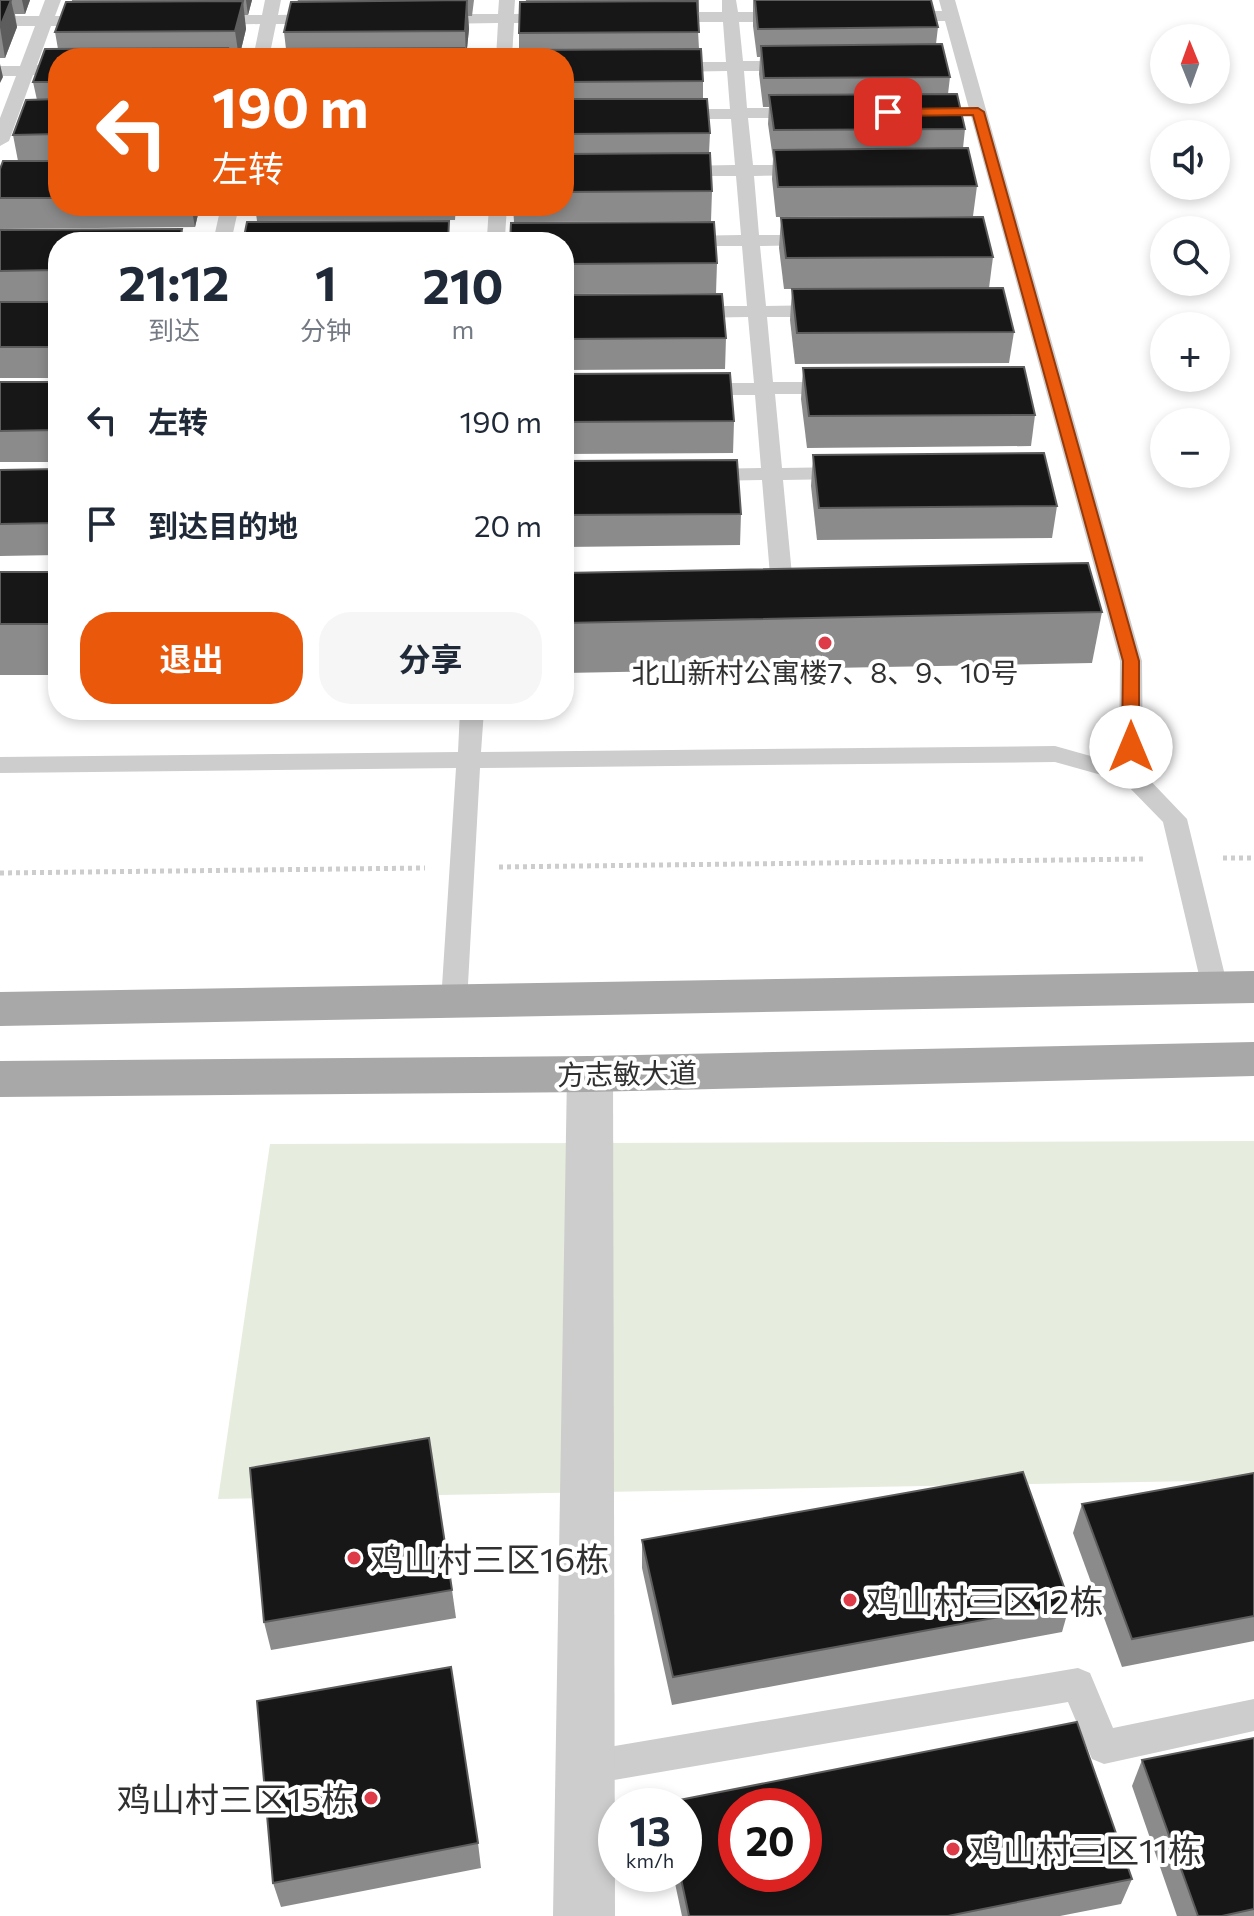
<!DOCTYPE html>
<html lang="zh">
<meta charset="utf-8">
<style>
:root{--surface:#fff;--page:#f6f6f7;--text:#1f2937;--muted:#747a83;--accent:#ea580c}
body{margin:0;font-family:Commissioner,"Noto Sans SC",sans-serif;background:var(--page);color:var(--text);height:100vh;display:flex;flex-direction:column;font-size:30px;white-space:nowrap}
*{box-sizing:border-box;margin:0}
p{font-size:26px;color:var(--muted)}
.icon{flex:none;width:44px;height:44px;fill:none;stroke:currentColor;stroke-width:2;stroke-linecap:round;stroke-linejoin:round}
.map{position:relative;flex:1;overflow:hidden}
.details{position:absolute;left:48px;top:232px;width:526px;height:488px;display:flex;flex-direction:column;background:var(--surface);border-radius:32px;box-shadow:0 4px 12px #0003}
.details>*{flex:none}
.top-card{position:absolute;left:48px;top:48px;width:526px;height:168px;border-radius:32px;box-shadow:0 4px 12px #0003;background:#ea580c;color:#fff;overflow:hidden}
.needle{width:52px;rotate:359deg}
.controls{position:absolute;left:1150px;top:24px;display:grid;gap:16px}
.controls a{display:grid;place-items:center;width:80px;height:80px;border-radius:50%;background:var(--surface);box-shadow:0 4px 12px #0003;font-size:40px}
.speed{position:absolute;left:598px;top:1788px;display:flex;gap:16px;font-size:40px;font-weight:700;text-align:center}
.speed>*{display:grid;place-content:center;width:104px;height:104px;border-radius:50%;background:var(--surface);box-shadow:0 4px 12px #0003;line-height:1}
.speed small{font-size:20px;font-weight:400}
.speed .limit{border:12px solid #d22;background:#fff;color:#111}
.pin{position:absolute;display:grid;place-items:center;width:68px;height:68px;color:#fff;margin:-34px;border-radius:16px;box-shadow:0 4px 12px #0006}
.me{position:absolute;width:88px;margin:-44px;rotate:0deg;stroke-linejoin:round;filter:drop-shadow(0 0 6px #0008)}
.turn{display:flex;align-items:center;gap:28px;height:168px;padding:0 32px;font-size:36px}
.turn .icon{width:104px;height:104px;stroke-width:2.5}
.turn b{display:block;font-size:56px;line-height:68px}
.eta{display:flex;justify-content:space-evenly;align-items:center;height:136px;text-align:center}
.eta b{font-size:48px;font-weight:700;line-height:56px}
.cta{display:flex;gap:16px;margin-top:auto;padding:16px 32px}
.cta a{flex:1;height:92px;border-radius:32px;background:var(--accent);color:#fff;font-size:32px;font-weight:700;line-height:92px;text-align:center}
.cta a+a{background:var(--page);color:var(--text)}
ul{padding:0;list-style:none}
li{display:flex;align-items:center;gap:24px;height:104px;padding:0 32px}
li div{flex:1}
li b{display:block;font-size:30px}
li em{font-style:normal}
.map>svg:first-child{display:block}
.green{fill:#e6ecde}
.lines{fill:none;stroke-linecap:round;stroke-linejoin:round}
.path{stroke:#cdcdcd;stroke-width:5;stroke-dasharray:4 4;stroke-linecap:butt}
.lane{fill:#cdcdcd;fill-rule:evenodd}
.street{fill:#cdcdcd;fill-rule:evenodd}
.primary{fill:#a8a8a8;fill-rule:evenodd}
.wall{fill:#8b8b8b}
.shaded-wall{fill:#5d5d5d}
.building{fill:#171717;stroke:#5d5d5d;stroke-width:2;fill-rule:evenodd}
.route{fill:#ea580c;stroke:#983908;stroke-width:2}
.poi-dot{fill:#dd3b48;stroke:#fff;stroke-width:3}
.labels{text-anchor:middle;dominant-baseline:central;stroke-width:8;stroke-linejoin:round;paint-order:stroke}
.poi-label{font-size:28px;fill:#303030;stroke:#fff}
.street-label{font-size:28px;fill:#303030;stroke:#fff}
.near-poi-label{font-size:34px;fill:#303030;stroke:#fff;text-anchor:start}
</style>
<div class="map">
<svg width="1254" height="1916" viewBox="0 0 1254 1916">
<rect width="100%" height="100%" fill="#fff"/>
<!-- green -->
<polygon class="green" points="1254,1141 1254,1480 218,1499 270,1144"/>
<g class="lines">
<!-- path -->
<g class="path">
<polyline points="1223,858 1254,858"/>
<polyline points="499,867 1145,859"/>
<polyline points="0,873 425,868"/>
</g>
<!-- lane -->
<g class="lane">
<polygon points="45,0 61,0 55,16 92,16 100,21 92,26 51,26 37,65 58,65 58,75 33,75 9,141 0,146 0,118 16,76 0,76 0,66 20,66 35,26 0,26 0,16 39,16"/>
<polygon points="265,0 281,0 278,15 320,14 328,19 320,24 276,24 269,58 253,58 260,24 212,25 204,20 212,15 262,15"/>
<polygon points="499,0 515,0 514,14 552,13 560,18 552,23 514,23 512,58 496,58 498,23 436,24 428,19 436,14 498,14"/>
<polygon points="722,0 736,0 738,12 788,12 796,17 788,22 739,22 743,61 792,61 800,66 792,71 744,71 747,108 804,108 812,113 804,118 748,118 753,165 808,165 817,170 808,175 754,176 759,235 814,235 823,240 814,245 760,246 766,306 824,305 834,311 824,317 767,317 773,382 836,382 846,388 836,394 775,394 782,468 844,467 854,473 844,479 783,480 792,575 781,582 770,575 762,480 704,481 694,475 704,469 761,468 755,395 696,395 686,389 696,383 754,383 748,317 688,318 678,312 688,306 747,306 742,246 681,246 672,241 681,236 741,235 736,176 676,176 667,171 676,166 735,165 731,119 676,119 668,114 676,109 730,109 727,71 668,72 660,67 668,62 726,62 723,22 664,22 656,17 664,12 722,12"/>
<polygon points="939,0 955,0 1142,661 1143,773 1187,819 1228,988 1224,995 1215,998 1206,995 1202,988 1163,822 1123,781 1055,762 480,768 467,1002 463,1009 454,1012 445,1009 441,1002 456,768 0,773 0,757 458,752 460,710 484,710 481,752 1055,746 1119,764 1120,661 945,21 900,21 892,16 900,11 942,11"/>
<polygon points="221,206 239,206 231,242 213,242"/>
<polygon points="489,206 507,206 505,237 542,237 551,242 461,242 470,237 487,237"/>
<polygon points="1078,1668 1090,1673 1113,1728 1254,1699 1254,1731 1104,1764 1092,1759 1068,1702 585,1785 573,1780 568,1768 573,1756 585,1751"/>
</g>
<!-- street -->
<polygon class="street" points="590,1056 606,1061 613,1074 615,1916 553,1916 567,1074 574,1061"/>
<!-- primary -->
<g class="primary">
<polygon points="1254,971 1254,1003 0,1026 0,992"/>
<polygon points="1254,1042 1254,1076 590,1092 0,1097 0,1061 590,1056"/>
</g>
</g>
<!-- wall -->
<g class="wall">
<polygon points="0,0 30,0 25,14 15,14 17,27 5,58 0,58"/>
<polygon points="72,0 252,0 248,15 244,15 246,29 239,58 58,58 58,206 200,206 195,227 0,229 0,169 18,161 13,135 37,100 33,82 58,49 55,32 72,2"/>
<polygon points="298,0 474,0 472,16 468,16 469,29 466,58 280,58 286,49 284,32"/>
<polygon points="526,0 699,0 699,12 697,12 699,49 703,81 703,99 710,133 709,153 712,191 711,221 514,222 513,206 564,206 564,58 519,50 519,33"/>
<polygon points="753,0 931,0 938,27 936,44 950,77 948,94 965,129 963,148 977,186 973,216 776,217 772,179 773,159 768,124 769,107 763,107 759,74 760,57 757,57 753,26"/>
<polygon points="255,206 456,206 455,220 257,221"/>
<polygon points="781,218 993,257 989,288 784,289 779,248"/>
<polygon points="182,229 184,242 58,242 58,301 0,301 0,230"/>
<polygon points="564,242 717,263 716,293 564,294"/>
<polygon points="792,289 1014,332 1009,363 795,364 790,320"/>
<polygon points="564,295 726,338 725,369 564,370"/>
<rect x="0" y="302" width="58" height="76"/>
<polygon points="803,368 1035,415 1031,446 807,448 801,399"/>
<polygon points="564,374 734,421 733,453 564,454"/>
<rect x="0" y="382" width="58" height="80"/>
<polygon points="813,455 1057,506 1052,538 817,540 811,486"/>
<polygon points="564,461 741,514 740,545 564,547"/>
<polygon points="58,469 58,555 0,556 0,470"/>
<rect x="0" y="572" width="58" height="103"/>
<polygon points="564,573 1102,612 1092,663 564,673"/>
<polygon points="1254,1473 1254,1641 1122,1667 1073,1533 1082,1504"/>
<polygon points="642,1540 1070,1604 1062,1632 672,1705 642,1568"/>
<polygon points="452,1590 456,1618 271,1650 264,1622"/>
<polygon points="1254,1738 1254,1916 1177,1916 1132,1786 1142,1760"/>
<polygon points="664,1803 1132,1879 1121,1904 1060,1916 682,1916 673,1874 684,1874 684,1806 664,1806"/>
<polygon points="478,1843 481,1868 281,1907 273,1883"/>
</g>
<!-- shaded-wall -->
<g class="shaded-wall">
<polygon points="11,0 17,27 5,58 0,27"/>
<polygon points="22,0 30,0 25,14"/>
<polygon points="246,0 252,0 248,15"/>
<polygon points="467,0 469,29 466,58 465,31"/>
<polygon points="243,1 246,29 239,58 235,31"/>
<polygon points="0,64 3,77 0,83"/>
<polygon points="191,206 200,206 195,227"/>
<polygon points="182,229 184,242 179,242"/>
</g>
<!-- building -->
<g class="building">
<polygon points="0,0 11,0 0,27"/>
<polygon points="467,0 465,31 284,32 291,2"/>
<polygon points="755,0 931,0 938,27 758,29"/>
<polygon points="243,1 235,31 55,32 66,2"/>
<polygon points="697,1 699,32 519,33 520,2"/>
<polygon points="942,44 950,77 764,78 761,46"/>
<polygon points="228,48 226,58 58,58 58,82 33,82 45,49"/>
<polygon points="464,48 463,58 280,58 282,49"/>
<polygon points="701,49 703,81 564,82 564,58 518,58 519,50"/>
<polygon points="957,94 965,129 774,130 769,95"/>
<polygon points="58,99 58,134 13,135 26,100"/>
<polygon points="564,99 707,99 710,133 564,134"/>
<polygon points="968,148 977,186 778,187 774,150"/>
<polygon points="710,153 712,191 564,192 564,154"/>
<polygon points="3,161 58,161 58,198 0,198 0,169"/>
<polygon points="983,217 993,257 786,258 781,218"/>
<polygon points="449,221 448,242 243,242 247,222"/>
<polygon points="714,222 717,263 564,264 564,242 510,242 511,223"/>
<polygon points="182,229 179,242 58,242 58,270 0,271 0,230"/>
<polygon points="1003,288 1014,332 797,333 792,289"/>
<polygon points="722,294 726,338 564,339 564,295"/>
<rect x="0" y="302" width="58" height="45"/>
<polygon points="1024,367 1035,415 809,416 803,368"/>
<polygon points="730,373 734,421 564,422 564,374"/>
<polygon points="0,382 58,382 58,430 0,431"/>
<polygon points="1044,453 1057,506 819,508 813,455"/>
<polygon points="737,460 741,514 564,515 564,461"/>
<polygon points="58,469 58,523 0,524 0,470"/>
<polygon points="1088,563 1102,612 564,623 564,573"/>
<rect x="0" y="572" width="58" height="52"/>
<polygon points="429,1438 452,1590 264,1622 250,1468"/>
<polygon points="1023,1472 1070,1604 673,1677 642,1540"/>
<polygon points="1254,1473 1254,1616 1132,1639 1082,1504"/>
<polygon points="451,1667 478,1843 273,1883 257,1701"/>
<path d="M1077,1722L1132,1879L948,1916H689L680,1874H684V1806H665L664,1803ZM736,1806H804V1874H736Z"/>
<polygon points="1254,1738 1254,1909 1222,1916 1198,1916 1142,1760"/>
</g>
<!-- route -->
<polygon class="route" points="978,108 984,112 1139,661 1139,747 1131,752 1122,747 1123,661 973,115 888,116 883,112 888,109"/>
<!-- markers -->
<g class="poi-dot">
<circle cx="825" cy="643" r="8"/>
<circle cx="354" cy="1558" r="8"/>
<circle cx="850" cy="1600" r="8"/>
<circle cx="371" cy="1798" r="8"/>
<circle cx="953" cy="1849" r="8"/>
</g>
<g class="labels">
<!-- poi labels -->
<g class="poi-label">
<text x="825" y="672">北山新村公寓楼7、8、9、10号</text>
</g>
<!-- street labels -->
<g class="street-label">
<text transform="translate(627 1073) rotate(-1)">方志敏大道</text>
</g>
<!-- near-poi labels -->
<g class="near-poi-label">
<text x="370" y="1558">鸡山村三区16栋</text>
<text x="866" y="1600">鸡山村三区12栋</text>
<text x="355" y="1798" text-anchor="end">鸡山村三区15栋</text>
<text x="969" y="1849">鸡山村三区11栋</text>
</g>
</g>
</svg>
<div class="controls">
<a><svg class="needle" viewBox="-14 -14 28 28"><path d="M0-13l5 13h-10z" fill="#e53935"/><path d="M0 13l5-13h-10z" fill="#747a83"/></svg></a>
<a><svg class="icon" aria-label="sound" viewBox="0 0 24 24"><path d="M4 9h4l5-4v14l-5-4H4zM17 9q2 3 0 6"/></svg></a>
<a><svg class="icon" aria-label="search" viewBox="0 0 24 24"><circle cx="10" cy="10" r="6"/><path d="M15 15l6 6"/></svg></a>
<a>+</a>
<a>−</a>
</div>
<div class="speed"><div>13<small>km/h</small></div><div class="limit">20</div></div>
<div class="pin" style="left:888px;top:112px;background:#d93025"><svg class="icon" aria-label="arrive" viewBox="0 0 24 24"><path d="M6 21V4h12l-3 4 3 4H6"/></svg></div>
<svg class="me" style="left:1131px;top:747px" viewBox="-20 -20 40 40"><circle r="19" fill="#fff"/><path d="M0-13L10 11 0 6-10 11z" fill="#ea580c"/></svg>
<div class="top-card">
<div class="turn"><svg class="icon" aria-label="left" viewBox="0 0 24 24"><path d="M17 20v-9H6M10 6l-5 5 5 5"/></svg><div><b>190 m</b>左转</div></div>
</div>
<section class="details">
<div class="eta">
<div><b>21:12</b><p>到达</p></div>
<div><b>1</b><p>分钟</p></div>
<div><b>210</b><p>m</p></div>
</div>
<ul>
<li><svg class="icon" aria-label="left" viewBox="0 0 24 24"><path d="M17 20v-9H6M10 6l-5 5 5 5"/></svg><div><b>左转</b></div><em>190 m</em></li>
<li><svg class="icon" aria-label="arrive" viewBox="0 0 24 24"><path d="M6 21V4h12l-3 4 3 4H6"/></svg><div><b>到达目的地</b></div><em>20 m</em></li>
</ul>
<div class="cta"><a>退出</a><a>分享</a></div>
</section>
</div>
